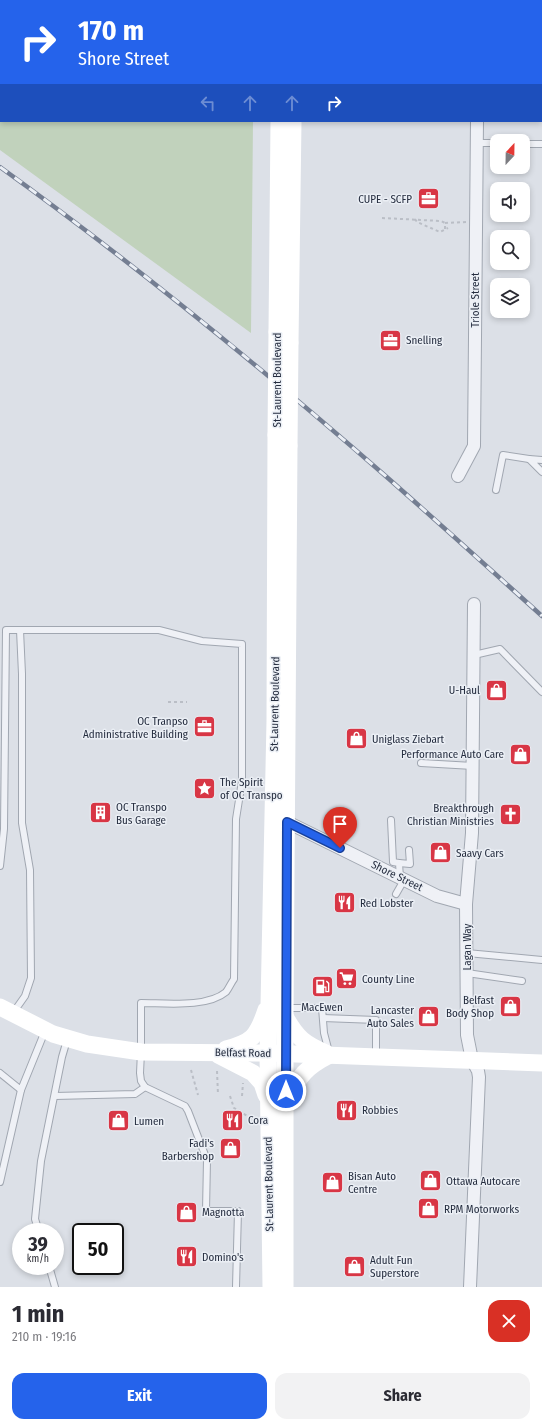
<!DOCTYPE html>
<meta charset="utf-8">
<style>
:root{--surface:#fff;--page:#f2f2f3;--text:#2b2b33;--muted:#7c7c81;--accent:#2563eb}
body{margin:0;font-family:"Fira Sans Condensed",sans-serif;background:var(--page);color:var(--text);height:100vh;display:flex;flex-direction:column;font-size:15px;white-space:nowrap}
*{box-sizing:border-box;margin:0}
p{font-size:13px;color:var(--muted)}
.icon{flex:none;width:22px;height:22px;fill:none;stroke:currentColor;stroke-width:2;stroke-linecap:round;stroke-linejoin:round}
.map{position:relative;height:1287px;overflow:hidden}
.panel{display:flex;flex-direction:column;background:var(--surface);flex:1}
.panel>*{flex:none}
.top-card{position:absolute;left:0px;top:0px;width:542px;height:122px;box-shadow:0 2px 6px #0003;background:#2563eb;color:#fff;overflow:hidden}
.needle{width:26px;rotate:22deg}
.tools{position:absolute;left:490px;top:134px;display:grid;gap:8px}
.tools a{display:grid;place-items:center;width:40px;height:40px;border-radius:8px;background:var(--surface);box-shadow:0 2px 6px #0003;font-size:20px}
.speed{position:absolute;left:12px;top:1223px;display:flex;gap:8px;font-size:20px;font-weight:700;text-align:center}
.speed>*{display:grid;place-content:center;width:52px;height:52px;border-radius:50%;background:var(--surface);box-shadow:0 2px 6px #0003;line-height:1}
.speed small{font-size:10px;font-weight:400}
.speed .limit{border:2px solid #111;border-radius:6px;background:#fff;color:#111}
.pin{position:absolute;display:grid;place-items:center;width:34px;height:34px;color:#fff;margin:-41px -17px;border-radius:50% 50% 50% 0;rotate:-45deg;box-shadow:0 0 4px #0007}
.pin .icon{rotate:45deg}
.me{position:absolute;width:44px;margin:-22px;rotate:0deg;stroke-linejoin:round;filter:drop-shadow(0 0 3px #0008)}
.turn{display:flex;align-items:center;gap:14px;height:84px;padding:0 12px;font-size:18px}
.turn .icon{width:52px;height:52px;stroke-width:2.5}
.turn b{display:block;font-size:28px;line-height:34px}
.lanes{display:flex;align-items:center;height:38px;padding:0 12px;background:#0003;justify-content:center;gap:20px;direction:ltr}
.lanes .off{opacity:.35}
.round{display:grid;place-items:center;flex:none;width:42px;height:42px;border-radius:12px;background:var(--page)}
.summary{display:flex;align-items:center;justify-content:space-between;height:68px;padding:0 12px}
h1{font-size:24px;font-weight:700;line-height:30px}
.cta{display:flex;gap:8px;margin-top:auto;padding:8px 12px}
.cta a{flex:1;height:46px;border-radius:12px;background:var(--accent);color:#fff;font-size:16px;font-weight:700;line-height:46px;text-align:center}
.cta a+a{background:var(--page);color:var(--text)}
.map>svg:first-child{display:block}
.green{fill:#c1d2bc}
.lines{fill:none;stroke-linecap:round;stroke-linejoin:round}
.lane-casing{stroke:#a1a7b1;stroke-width:8}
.street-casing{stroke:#a1a7b1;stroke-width:14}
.path{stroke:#babec6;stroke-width:2;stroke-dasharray:3 3;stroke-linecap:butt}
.lane{stroke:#eff1f6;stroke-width:6}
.street{stroke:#eff1f6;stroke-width:12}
.secondary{stroke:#fff;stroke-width:17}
.rail-casing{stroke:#747e92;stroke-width:4.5}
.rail{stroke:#ebeff5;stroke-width:3;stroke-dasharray:9;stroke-linecap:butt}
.secondary-bridge{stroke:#fff;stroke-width:17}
.route-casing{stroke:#184099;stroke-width:10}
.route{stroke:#2563eb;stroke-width:7}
.labels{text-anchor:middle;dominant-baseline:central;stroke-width:3;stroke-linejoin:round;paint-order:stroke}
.poi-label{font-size:11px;fill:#252d3f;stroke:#ebeff5;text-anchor:start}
.street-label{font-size:11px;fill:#252d3f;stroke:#ebeff5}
</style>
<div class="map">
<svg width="542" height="1287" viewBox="0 0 542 1287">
<rect width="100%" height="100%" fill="#dce0e7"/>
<!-- green -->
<polygon class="green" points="0,0 250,0 251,1 1,1 1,121 253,121 251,333 0,150"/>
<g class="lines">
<defs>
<g id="lane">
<polyline points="477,143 497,143"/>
<polyline points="523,144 542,144"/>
<polyline points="542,460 529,459 542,472"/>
<polyline points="496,490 503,455 529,459"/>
<polyline points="474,655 500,649 542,692"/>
<polyline points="421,763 473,766"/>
<polyline points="391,820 393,862 399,863 400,878"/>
<polyline points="399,863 410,864 409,850"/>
<polyline points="0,866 4,829 6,630 20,630"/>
<polyline points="396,894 404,880"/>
<polyline points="467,953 542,960"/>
<polyline points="467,973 522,981"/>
<polyline points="285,1008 322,1008 324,1033 329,1052"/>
<path d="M13,1013L25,996L31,978L30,870L22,823V674L20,630H159L202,641L242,644V781L236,819L234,979C231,983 229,988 226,992C207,1008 165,1003 141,1003V1052L140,1073L141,1081L145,1087L185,1106L188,1111L207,1160L206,1211H238L236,1287"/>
<polyline points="323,1018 376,1020 376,1055"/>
<polyline points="0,1073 21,1090 45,1031"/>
<polyline points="55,1096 135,1094 145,1087"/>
<polyline points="0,1182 21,1090"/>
<polyline points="39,1232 35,1219 41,1161 62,1057 67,1040"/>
<polyline points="49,1266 55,1287"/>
</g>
<g id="street">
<polyline points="476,0 476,1"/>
<polyline points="458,476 474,446 477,121"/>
<polyline points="287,822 437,896 466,904"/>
<polyline points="470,1287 479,1077 478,1071 472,1060 467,1035 466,904 472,833 474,604"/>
</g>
</defs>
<!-- lane casing -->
<use href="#lane" class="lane-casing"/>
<!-- street casing -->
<use href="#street" class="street-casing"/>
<!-- path -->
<g class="path">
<polyline points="382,218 441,221 445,223"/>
<polyline points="415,219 417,222 440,232 448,228"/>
<polyline points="445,229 445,223 466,222"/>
<polyline points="168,702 187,702"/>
<polyline points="191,1070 198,1095"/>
<polyline points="217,1071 218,1095"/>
<polyline points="230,1096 234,1108 256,1121"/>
<polyline points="242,1096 243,1083"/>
</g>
<!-- lane -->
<use href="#lane" class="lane"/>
<!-- street -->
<use href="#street" class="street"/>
<!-- secondary -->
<g class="secondary">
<polyline points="280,1 280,0"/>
<polyline points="299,1 299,0"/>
<polyline points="277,332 279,121"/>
<polyline points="290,343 293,121"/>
<polyline points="0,1007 53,1034 87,1044 141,1052 268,1053 542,1063"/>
<path d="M286,1018C297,1038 305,1044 326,1053"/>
<path d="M226,1049C252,1042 257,1037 266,1010"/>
<polyline points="218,1055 253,1073 262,1083 266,1095"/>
<path d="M287,1100C299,1076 306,1067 330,1055"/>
<polyline points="271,1287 268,1053 275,721 276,435"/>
<polyline points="285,1287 285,1016 289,446"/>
</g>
<defs>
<path id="rail" d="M0,167C135,264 264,370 389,479C440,524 491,570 542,616"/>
</defs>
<!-- rail casing -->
<use href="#rail" class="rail-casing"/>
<!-- rail -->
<use href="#rail" class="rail"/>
<!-- secondary-bridge -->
<g class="secondary-bridge">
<polyline points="276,435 277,332"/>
<polyline points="289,446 290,343"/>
</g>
</g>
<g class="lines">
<defs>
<polyline id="route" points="286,1091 287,822 340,848"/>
</defs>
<!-- route casing -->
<use href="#route" class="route-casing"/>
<!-- route -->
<use href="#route" class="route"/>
</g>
<!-- icons -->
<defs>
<symbol id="office-square" viewBox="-11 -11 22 22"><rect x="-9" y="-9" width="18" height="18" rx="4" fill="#d83645" stroke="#ebeff5"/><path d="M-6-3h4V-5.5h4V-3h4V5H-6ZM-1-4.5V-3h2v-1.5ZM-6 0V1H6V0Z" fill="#fff"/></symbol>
<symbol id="shop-square" viewBox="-11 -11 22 22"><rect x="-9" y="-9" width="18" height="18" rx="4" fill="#d83645" stroke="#ebeff5"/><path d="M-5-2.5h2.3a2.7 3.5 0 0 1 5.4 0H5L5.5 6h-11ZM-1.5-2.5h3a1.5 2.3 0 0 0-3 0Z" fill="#fff"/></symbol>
<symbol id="sight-square" viewBox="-11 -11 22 22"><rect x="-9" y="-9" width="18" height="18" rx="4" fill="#d83645" stroke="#ebeff5"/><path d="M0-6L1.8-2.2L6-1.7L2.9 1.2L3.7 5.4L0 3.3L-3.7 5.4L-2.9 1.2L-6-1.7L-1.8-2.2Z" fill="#fff"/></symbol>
<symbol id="building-square" viewBox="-11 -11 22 22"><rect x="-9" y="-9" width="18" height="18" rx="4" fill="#d83645" stroke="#ebeff5"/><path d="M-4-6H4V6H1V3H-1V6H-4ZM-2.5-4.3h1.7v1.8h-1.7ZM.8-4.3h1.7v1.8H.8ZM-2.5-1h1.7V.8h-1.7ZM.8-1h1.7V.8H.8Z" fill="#fff"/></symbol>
<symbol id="church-square" viewBox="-11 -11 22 22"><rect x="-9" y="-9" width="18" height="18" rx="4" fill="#d83645" stroke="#ebeff5"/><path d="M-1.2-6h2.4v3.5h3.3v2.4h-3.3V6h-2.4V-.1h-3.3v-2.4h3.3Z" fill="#fff"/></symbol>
<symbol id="restaurant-square" viewBox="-11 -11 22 22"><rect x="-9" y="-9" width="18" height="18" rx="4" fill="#d83645" stroke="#ebeff5"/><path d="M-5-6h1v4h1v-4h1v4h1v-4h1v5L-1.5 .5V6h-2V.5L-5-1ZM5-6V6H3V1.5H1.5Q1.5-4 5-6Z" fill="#fff"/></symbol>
<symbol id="supermarket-square" viewBox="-11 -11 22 22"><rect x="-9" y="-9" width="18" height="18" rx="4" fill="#d83645" stroke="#ebeff5"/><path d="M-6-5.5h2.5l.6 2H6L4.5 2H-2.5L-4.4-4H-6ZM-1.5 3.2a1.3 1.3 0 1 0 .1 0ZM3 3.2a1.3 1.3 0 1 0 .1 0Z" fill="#fff"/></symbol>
<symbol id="fuel-square" viewBox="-11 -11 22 22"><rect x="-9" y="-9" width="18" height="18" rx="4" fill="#d83645" stroke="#ebeff5"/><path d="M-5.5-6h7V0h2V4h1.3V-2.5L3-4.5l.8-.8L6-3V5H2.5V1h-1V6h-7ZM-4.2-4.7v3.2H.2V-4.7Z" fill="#fff"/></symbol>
</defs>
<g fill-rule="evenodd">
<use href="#office-square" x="416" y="186" width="25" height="25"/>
<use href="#office-square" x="378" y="328" width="25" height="25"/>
<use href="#shop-square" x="484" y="678" width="25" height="25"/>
<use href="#office-square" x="192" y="714" width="25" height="25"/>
<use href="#shop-square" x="344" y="726" width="25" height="25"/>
<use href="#shop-square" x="508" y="742" width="25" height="25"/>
<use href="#sight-square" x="192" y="776" width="25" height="25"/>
<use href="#building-square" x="88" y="800" width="25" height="25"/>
<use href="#church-square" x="498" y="802" width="25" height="25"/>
<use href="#shop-square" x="428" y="840" width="25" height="25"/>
<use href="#restaurant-square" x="332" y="890" width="25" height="25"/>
<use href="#supermarket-square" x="334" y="966" width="25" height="25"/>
<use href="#fuel-square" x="310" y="974" width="25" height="25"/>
<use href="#shop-square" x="498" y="994" width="25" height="25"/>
<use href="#shop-square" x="416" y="1004" width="25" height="25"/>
<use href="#restaurant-square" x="334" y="1098" width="25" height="25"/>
<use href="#restaurant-square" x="220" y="1108" width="25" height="25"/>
<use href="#shop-square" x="106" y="1108" width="25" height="25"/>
<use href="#shop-square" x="218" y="1136" width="25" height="25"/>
<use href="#shop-square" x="418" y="1168" width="25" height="25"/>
<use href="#shop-square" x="320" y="1170" width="25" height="25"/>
<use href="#shop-square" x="416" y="1196" width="25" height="25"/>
<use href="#shop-square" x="174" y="1200" width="25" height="25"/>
<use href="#restaurant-square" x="174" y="1244" width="25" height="25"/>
<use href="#shop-square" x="342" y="1254" width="25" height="25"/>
</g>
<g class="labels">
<!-- poi labels -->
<g class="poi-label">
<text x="412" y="199" text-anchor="end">CUPE - SCFP</text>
<text x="406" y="340">Snelling</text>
<text x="480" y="690" text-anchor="end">U-Haul</text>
<text x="188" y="721" text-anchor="end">OC Tranpso<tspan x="188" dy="13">Administrative Building</tspan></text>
<text x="372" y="739">Uniglass Ziebart</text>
<text x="504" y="754" text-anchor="end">Performance Auto Care</text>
<text x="220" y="782">The Spirit<tspan x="220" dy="13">of OC Transpo</tspan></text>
<text x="116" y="807">OC Transpo<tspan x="116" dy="13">Bus Garage</tspan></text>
<text x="494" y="808" text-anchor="end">Breakthrough<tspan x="494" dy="13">Christian Ministries</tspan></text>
<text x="456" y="853">Saavy Cars</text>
<text x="360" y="903">Red Lobster</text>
<text x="362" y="979">County Line</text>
<text x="494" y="1000" text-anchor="end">Belfast<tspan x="494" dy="13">Body Shop</tspan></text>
<text x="322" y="1007" text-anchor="middle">MacEwen</text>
<text x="414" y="1010" text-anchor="end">Lancaster<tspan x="414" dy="13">Auto Sales</tspan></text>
<text x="362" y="1110">Robbies</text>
<text x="248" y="1120">Cora</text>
<text x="134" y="1121">Lumen</text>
<text x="214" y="1143" text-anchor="end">Fadi's<tspan x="214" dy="13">Barbershop</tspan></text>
<text x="348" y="1176">Bisan Auto<tspan x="348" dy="13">Centre</tspan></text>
<text x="446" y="1181">Ottawa Autocare</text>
<text x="444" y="1209">RPM Motorworks</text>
<text x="202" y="1212">Magnotta</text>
<text x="202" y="1257">Domino's</text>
<text x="370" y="1260">Adult Fun<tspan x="370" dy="13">Superstore</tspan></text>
</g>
<!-- street labels -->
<g class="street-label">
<text transform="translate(475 300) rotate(-90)">Triole Street</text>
<text transform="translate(277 380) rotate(-90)">St-Laurent Boulevard</text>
<text transform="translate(275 704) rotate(-89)">St-Laurent Boulevard</text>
<text transform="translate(397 876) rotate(26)">Shore Street</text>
<text transform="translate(467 947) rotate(-90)">Lagan Way</text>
<text transform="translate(243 1053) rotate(1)">Belfast Road</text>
<text transform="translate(269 1184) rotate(-91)">St-Laurent Boulevard</text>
</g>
</g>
</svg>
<div class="tools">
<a><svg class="needle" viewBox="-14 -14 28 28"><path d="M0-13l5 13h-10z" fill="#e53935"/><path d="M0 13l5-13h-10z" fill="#7c7c81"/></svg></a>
<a><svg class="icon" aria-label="sound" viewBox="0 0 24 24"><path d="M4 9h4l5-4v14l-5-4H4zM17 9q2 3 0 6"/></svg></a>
<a><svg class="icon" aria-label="search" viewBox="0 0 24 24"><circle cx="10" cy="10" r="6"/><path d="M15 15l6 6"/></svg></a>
<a><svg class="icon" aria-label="layers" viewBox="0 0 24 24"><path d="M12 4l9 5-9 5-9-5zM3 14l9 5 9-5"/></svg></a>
</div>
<div class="speed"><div>39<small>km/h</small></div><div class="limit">50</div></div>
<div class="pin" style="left:340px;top:848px;background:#d93025"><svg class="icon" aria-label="arrive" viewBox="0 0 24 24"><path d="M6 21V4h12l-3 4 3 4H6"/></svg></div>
<svg class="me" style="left:286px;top:1091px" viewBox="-20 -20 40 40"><circle r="17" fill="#2563eb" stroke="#fff" stroke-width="3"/><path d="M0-11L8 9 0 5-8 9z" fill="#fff"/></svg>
<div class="top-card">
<div class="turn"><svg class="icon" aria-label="right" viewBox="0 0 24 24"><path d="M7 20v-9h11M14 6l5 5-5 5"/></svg><div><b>170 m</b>Shore Street</div></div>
<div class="lanes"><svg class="icon off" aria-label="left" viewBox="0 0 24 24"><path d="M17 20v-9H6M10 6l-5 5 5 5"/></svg><svg class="icon off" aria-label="ahead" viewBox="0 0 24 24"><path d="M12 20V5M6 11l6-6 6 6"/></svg><svg class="icon off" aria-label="ahead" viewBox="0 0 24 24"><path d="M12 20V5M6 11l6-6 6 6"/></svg><svg class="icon" aria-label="right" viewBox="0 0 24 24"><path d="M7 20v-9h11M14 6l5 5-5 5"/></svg></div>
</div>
</div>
<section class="panel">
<div class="summary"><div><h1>1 min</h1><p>210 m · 19:16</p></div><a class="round" style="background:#d93025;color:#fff"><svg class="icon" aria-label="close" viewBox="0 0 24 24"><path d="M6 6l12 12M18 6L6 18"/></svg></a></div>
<div class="cta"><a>Exit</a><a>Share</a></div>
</section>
